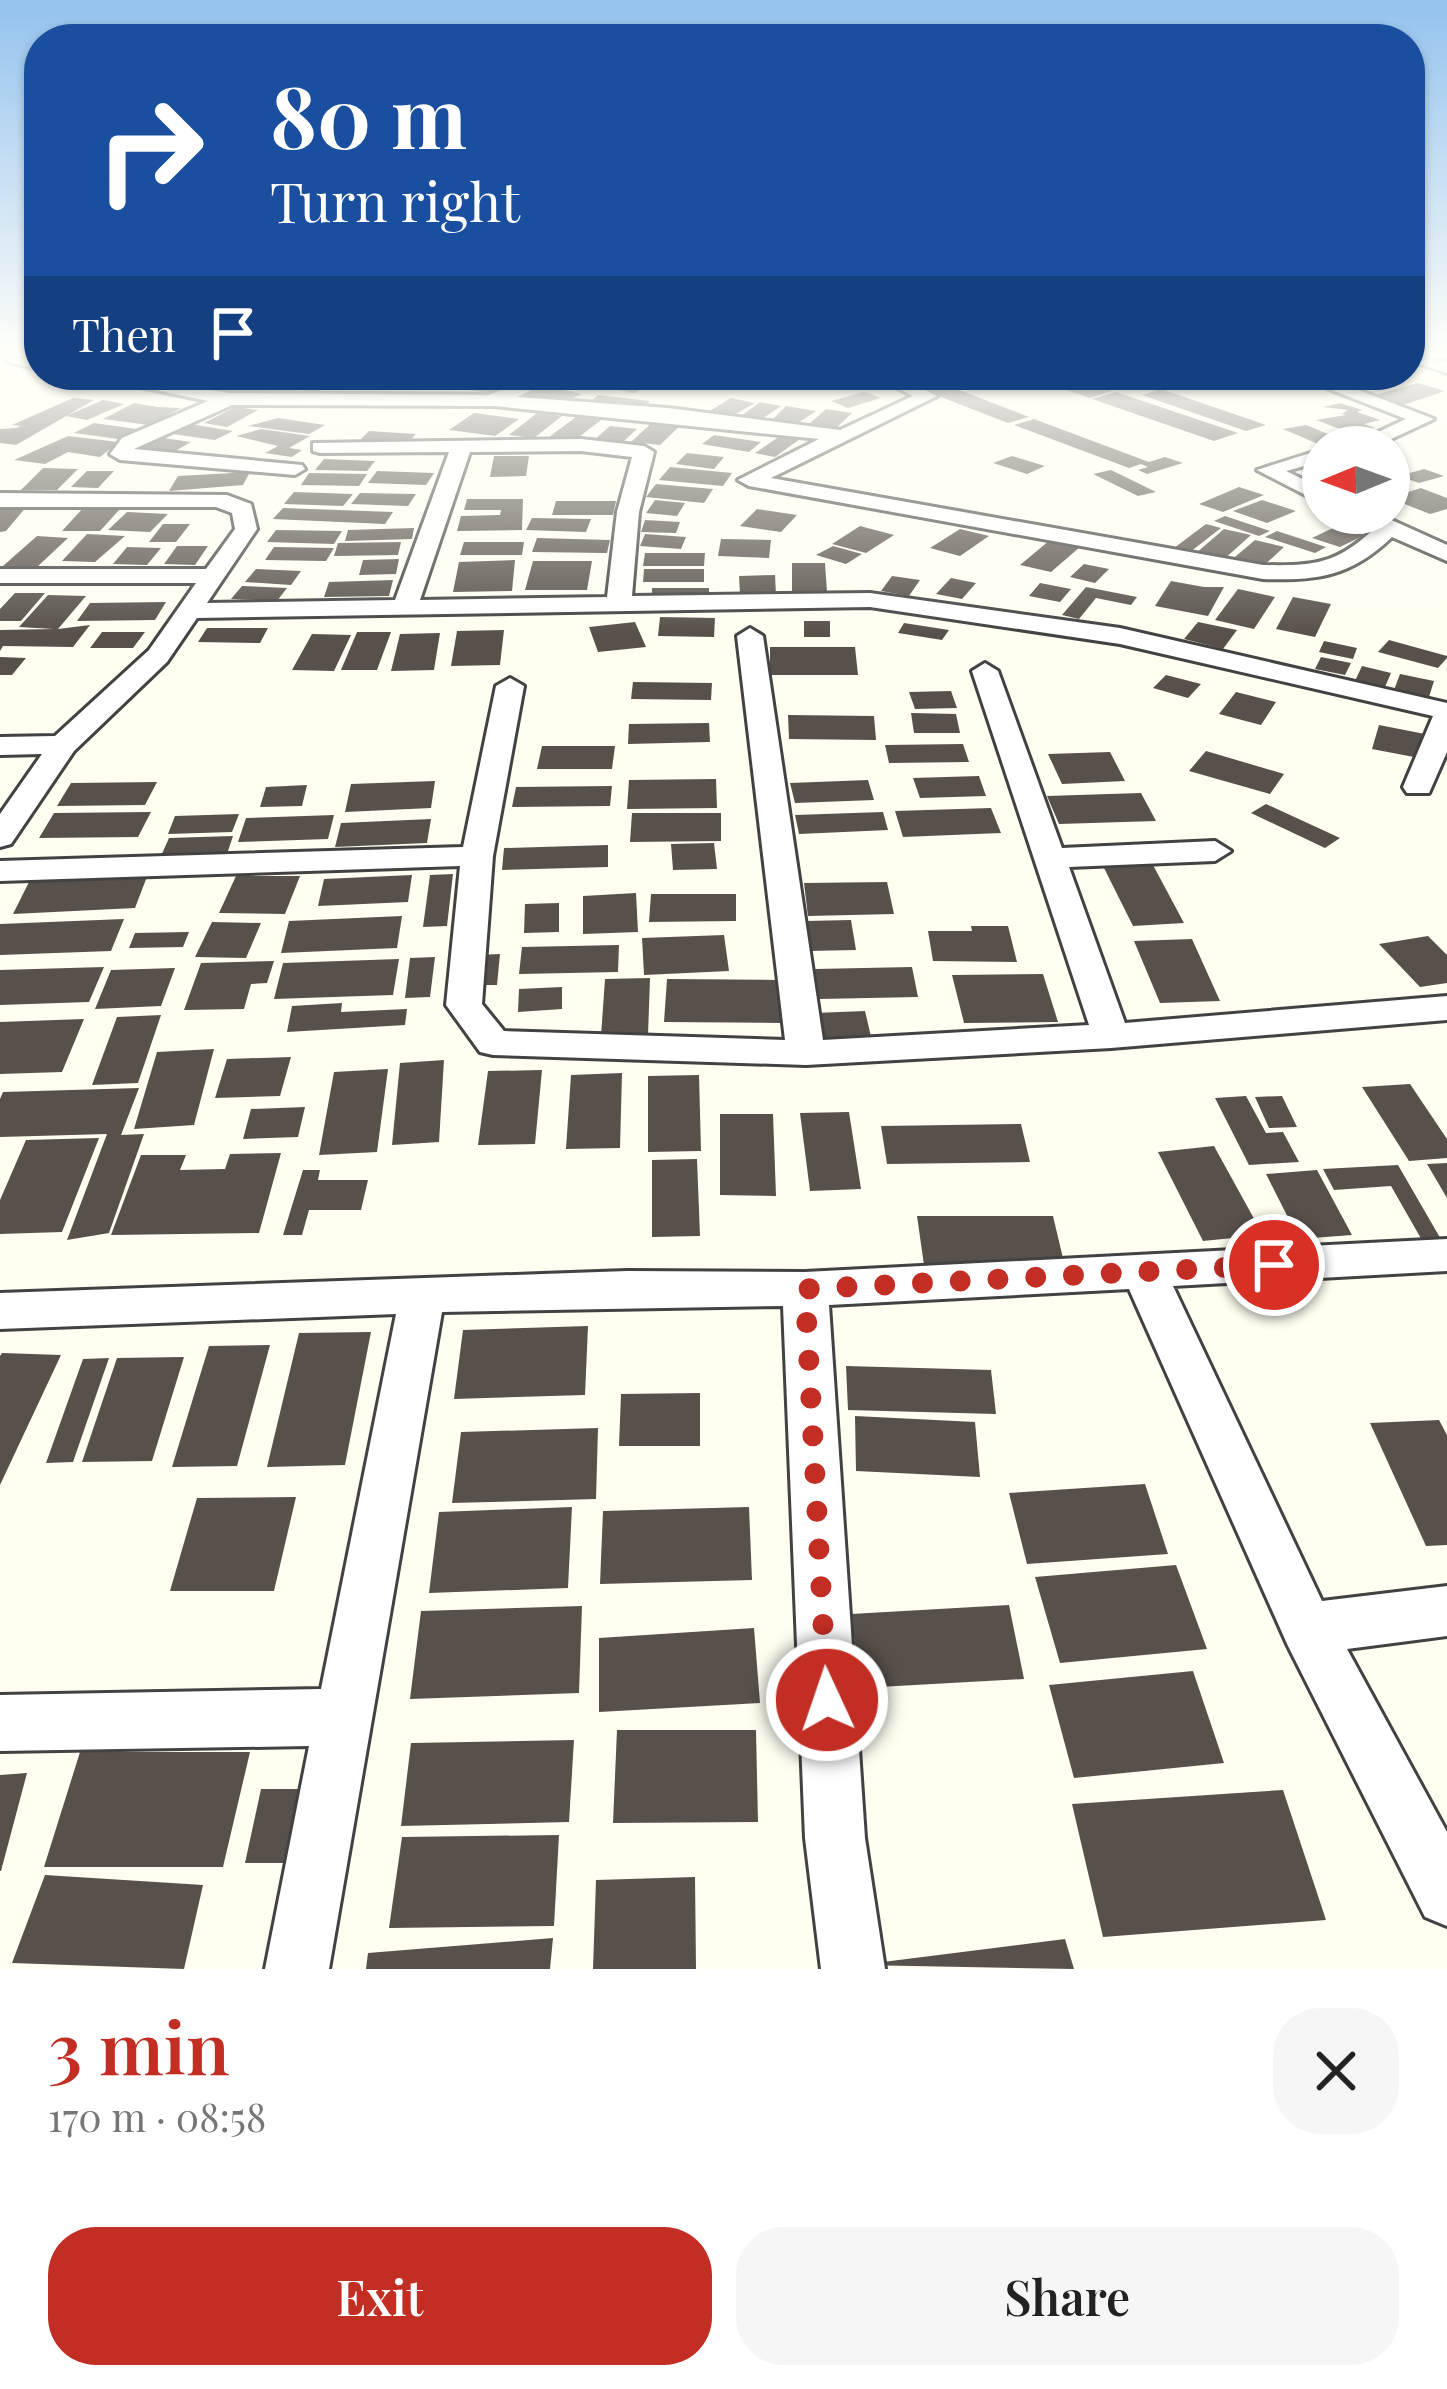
<!DOCTYPE html>
<meta charset="utf-8">
<style>
:root{--surface:#fff;--page:#f6f6f6;--text:#222;--muted:#767676;--accent:#c22e24}
body{margin:0;font-family:"Playfair Display",serif;background:var(--page);color:var(--text);height:100vh;display:flex;flex-direction:column;font-size:45px;white-space:nowrap}
*{box-sizing:border-box;margin:0}
p{font-size:39px;color:var(--muted)}
.icon{flex:none;width:66px;height:66px;fill:none;stroke:currentColor;stroke-width:2;stroke-linecap:round;stroke-linejoin:round}
.map{position:relative;height:1969px;overflow:hidden}
.details{display:flex;flex-direction:column;background:var(--surface);flex:1}
.details>*{flex:none}
.banner{position:absolute;left:24px;top:24px;width:1401px;height:366px;border-radius:48px;box-shadow:0 3px 9px #0004;background:#1a4fa0;color:#fff;overflow:hidden}
.needle{width:78px;rotate:269deg}
.buttons{position:absolute;left:1302px;top:426px;display:grid;gap:24px}
.buttons a{display:grid;place-items:center;width:108px;height:108px;border-radius:50%;background:var(--surface);box-shadow:0 3px 9px #0004;font-size:60px}
.pin{position:absolute;display:grid;place-items:center;width:102px;height:102px;color:#fff;margin:-51px;border:6px solid #fff;border-radius:50%;box-shadow:0 3px 12px #0007}
.me{position:absolute;width:132px;margin:-66px;rotate:357deg;stroke-linejoin:round;filter:drop-shadow(0 0 9px #0008)}
.turn{display:flex;align-items:center;gap:42px;height:252px;padding:0 48px;font-size:54px}
.turn .icon{width:156px;height:156px;stroke-width:2.5}
.turn b{display:block;font-size:84px;line-height:102px}
.then{display:flex;align-items:center;height:114px;padding:0 48px;background:#0003;gap:24px;font-size:45px}
.round{display:grid;place-items:center;flex:none;width:126px;height:126px;border-radius:48px;background:var(--page)}
.headline{display:flex;align-items:center;justify-content:space-between;height:204px;padding:0 48px}
h1{font-size:72px;font-weight:600;line-height:90px;color:var(--accent)}
.primary-button{display:flex;gap:24px;margin-top:auto;padding:24px 48px}
.primary-button a{flex:1;height:138px;border-radius:48px;background:var(--accent);color:#fff;font-size:48px;font-weight:600;line-height:138px;text-align:center}
.primary-button a+a{background:var(--page);color:var(--text)}
.map>svg:first-child{display:block}
.building{fill:#58514b}
.lines{fill:none;stroke-linecap:round;stroke-linejoin:round}
.minor-casing{stroke:#424242;stroke-width:6}
.minor{fill:#fff;fill-rule:evenodd}
.route{stroke:#c22e24;stroke-width:21;stroke-dasharray:0 37.8}
</style>
<div class="map">
<svg width="1447" height="1969" viewBox="0 0 1447 1969">
<rect width="100%" height="100%" fill="#fffef1"/>
<!-- building -->
<g class="building">
<polygon points="145,375 184,375 198,377 179,385 136,379"/>
<polygon points="654,375 671,375 634,393 613,389"/>
<polygon points="786,375 822,375 822,377 775,386 763,379"/>
<polygon points="1063,375 1112,391 1090,398 1025,376"/>
<polygon points="318,376 340,380 318,392 266,385 279,378 305,382"/>
<polygon points="365,377 415,382 403,390 353,384"/>
<polygon points="462,378 509,387 495,394 447,386"/>
<polygon points="1418,383 1445,391 1403,405 1372,396"/>
<polygon points="545,386 582,394 562,403 525,396"/>
<polygon points="949,386 1029,417 1008,423 928,392"/>
<polygon points="1161,389 1266,425 1246,431 1142,395"/>
<polygon points="864,392 881,398 848,408 831,401"/>
<polygon points="1116,392 1238,433 1214,441 1092,399"/>
<polygon points="598,395 650,401 643,407 590,402"/>
<polygon points="73,398 94,400 16,445 0,443 0,429 16,428 21,426 12,425"/>
<polygon points="731,398 755,403 732,416 708,412"/>
<polygon points="103,400 124,404 87,420 66,416"/>
<polygon points="760,402 781,406 762,419 741,416"/>
<polygon points="134,403 158,407 181,408 149,425 103,419"/>
<polygon points="1340,403 1362,410 1357,412 1380,420 1364,424 1375,428 1353,434 1316,420 1346,415 1342,414 1348,410 1323,407"/>
<polygon points="786,406 816,411 795,425 771,421"/>
<polygon points="235,407 258,410 227,427 204,423"/>
<polygon points="826,409 852,413 834,430 807,426"/>
<polygon points="474,413 519,419 495,436 449,430"/>
<polygon points="537,413 562,416 534,438 509,435"/>
<polygon points="580,414 605,417 575,440 549,437"/>
<polygon points="278,418 325,425 309,434 248,426"/>
<polygon points="657,418 685,421 660,445 631,442"/>
<polygon points="1034,419 1149,462 1165,457 1183,463 1147,474 1138,470 1148,467 1141,464 1129,468 1014,425"/>
<polygon points="94,423 144,430 125,440 74,433"/>
<polygon points="184,423 233,431 215,440 165,433"/>
<polygon points="1306,425 1355,445 1325,447 1283,429"/>
<polygon points="610,426 637,429 623,442 595,439"/>
<polygon points="261,429 310,436 289,448 302,450 292,457 265,453 278,446 236,436"/>
<polygon points="369,431 416,434 407,444 359,441"/>
<polygon points="714,435 761,442 749,452 702,444"/>
<polygon points="68,436 119,442 100,457 68,452 45,464 14,460"/>
<polygon points="780,436 800,439 775,457 755,453"/>
<polygon points="157,437 191,442 175,451 140,447"/>
<polygon points="687,453 724,457 714,469 676,464"/>
<polygon points="494,456 529,456 526,476 490,477"/>
<polygon points="1012,456 1045,466 1027,474 993,463"/>
<polygon points="324,459 375,461 367,471 315,470"/>
<polygon points="670,467 732,473 723,486 659,480"/>
<polygon points="43,468 78,469 57,490 21,490"/>
<polygon points="1424,469 1444,476 1419,483 1399,476"/>
<polygon points="1111,470 1156,492 1138,496 1093,474"/>
<polygon points="87,471 114,471 98,488 71,487"/>
<polygon points="377,471 434,473 426,485 368,483"/>
<polygon points="250,472 243,485 169,491 178,476"/>
<polygon points="309,473 367,474 359,486 301,485"/>
<polygon points="656,484 713,489 704,503 646,497"/>
<polygon points="1239,487 1264,495 1223,512 1199,504"/>
<polygon points="1421,488 1447,498 1447,509 1430,514 1389,498"/>
<polygon points="294,492 353,494 343,506 284,504"/>
<polygon points="360,493 416,494 408,506 351,504"/>
<polygon points="467,499 523,499 522,530 457,531 461,516 500,515 501,510 464,510"/>
<polygon points="655,500 685,503 677,516 646,513"/>
<polygon points="1262,500 1296,511 1267,523 1233,511"/>
<polygon points="556,501 616,501 613,515 552,515"/>
<polygon points="0,506 27,506 6,531 0,532"/>
<polygon points="83,508 120,509 100,531 62,531"/>
<polygon points="283,508 393,512 385,524 273,519"/>
<polygon points="757,509 797,515 781,532 740,526"/>
<polygon points="127,512 168,514 150,532 108,530"/>
<polygon points="1225,516 1270,531 1259,536 1214,521"/>
<polygon points="532,518 591,519 586,532 526,530"/>
<polygon points="645,520 680,522 676,533 641,532"/>
<polygon points="163,524 190,524 176,542 149,542"/>
<polygon points="1206,524 1221,528 1190,552 1174,548"/>
<polygon points="860,526 894,535 866,553 832,544"/>
<polygon points="1337,526 1365,535 1340,547 1312,538"/>
<polygon points="414,528 412,539 345,541 348,530"/>
<polygon points="960,529 989,536 960,556 930,548"/>
<polygon points="1224,529 1251,535 1223,560 1195,554"/>
<polygon points="276,530 342,531 334,544 267,542"/>
<polygon points="1277,531 1326,547 1315,553 1265,537"/>
<polygon points="87,534 125,536 95,562 62,561"/>
<polygon points="645,534 686,537 681,549 640,546"/>
<polygon points="37,536 68,538 36,568 3,566"/>
<polygon points="537,538 610,540 607,553 532,552"/>
<polygon points="721,539 771,540 769,558 718,556"/>
<polygon points="1050,540 1080,547 1051,572 1020,565"/>
<polygon points="1255,540 1284,547 1259,570 1229,562"/>
<polygon points="401,542 398,555 334,556 338,543"/>
<polygon points="464,542 524,542 522,555 460,555"/>
<polygon points="177,546 208,546 195,565 164,564"/>
<polygon points="833,546 862,554 846,564 816,555"/>
<polygon points="127,547 161,548 147,565 113,564"/>
<polygon points="274,547 334,548 326,561 265,560"/>
<polygon points="645,553 705,553 704,566 643,566"/>
<polygon points="399,559 396,574 359,575 363,560"/>
<polygon points="515,560 512,591 453,592 459,562"/>
<polygon points="533,561 592,561 587,590 525,590"/>
<polygon points="792,563 825,563 827,592 792,591"/>
<polygon points="1084,564 1109,569 1095,583 1070,577"/>
<polygon points="256,569 301,571 291,585 245,582"/>
<polygon points="644,569 704,569 704,582 643,582"/>
<polygon points="775,575 776,595 740,595 739,576"/>
<polygon points="892,576 920,580 909,596 881,591"/>
<polygon points="951,578 976,583 962,599 936,594"/>
<polygon points="393,580 389,596 324,597 329,582"/>
<polygon points="1171,581 1204,587 1224,587 1208,616 1155,606"/>
<polygon points="1040,583 1071,589 1060,602 1029,596"/>
<polygon points="242,586 287,588 277,601 231,599"/>
<polygon points="1086,587 1137,597 1131,605 1096,598 1079,619 1062,615"/>
<rect x="652" y="588" width="57" height="8"/>
<polygon points="1238,589 1275,597 1254,629 1215,620"/>
<polygon points="15,593 45,593 21,621 0,621 0,609"/>
<polygon points="48,595 86,596 58,629 90,625 73,647 3,646 0,651 0,630 54,629 19,627"/>
<polygon points="1293,597 1331,604 1315,637 1276,629"/>
<polygon points="166,602 155,620 77,621 90,603"/>
<polygon points="660,617 715,618 714,637 658,636"/>
<rect x="804" y="621" width="26" height="16"/>
<polygon points="635,622 646,647 598,652 589,627"/>
<polygon points="1198,622 1237,630 1223,649 1184,639"/>
<polygon points="904,623 949,630 942,640 898,633"/>
<polygon points="207,628 268,628 260,643 198,642"/>
<polygon points="504,630 500,665 451,666 457,631"/>
<polygon points="102,632 145,632 133,648 90,648"/>
<polygon points="357,632 391,632 377,670 341,670"/>
<polygon points="440,633 434,670 391,671 400,634"/>
<polygon points="312,634 351,635 334,671 292,670"/>
<polygon points="1389,640 1447,656 1447,658 1438,668 1378,652"/>
<polygon points="1324,641 1357,648 1353,659 1319,652"/>
<polygon points="770,647 855,647 858,675 770,675"/>
<polygon points="0,657 26,658 12,675 0,675"/>
<polygon points="1321,657 1351,663 1345,675 1315,669"/>
<polygon points="1362,666 1391,673 1385,687 1355,681"/>
<polygon points="1400,674 1434,681 1429,697 1394,690"/>
<polygon points="1166,675 1201,684 1188,698 1153,688"/>
<polygon points="633,682 712,683 711,700 631,699"/>
<polygon points="951,691 957,708 915,709 909,692"/>
<polygon points="1236,692 1276,702 1261,725 1219,714"/>
<polygon points="911,713 956,714 960,733 914,733"/>
<polygon points="788,715 874,716 876,740 789,739"/>
<polygon points="709,723 710,742 628,744 629,724"/>
<polygon points="1379,725 1425,734 1419,758 1372,749"/>
<polygon points="963,744 969,762 889,763 885,745"/>
<polygon points="542,746 615,746 612,769 537,769"/>
<polygon points="1206,751 1284,774 1270,794 1189,771"/>
<polygon points="1110,752 1125,781 1062,784 1048,754"/>
<polygon points="979,776 986,796 920,798 913,778"/>
<polygon points="716,779 717,808 627,809 629,780"/>
<polygon points="868,780 874,800 795,803 790,783"/>
<polygon points="435,781 431,808 345,812 351,784"/>
<polygon points="157,782 145,805 57,806 71,783"/>
<polygon points="307,785 302,806 260,807 266,787"/>
<polygon points="612,786 610,806 512,807 516,787"/>
<polygon points="1141,793 1156,821 1059,824 1047,796"/>
<polygon points="1266,804 1340,838 1325,848 1251,813"/>
<polygon points="991,808 1001,833 903,837 895,811"/>
<polygon points="151,812 138,837 39,838 54,813"/>
<polygon points="883,812 888,830 799,834 795,815"/>
<polygon points="632,813 721,813 721,841 630,842"/>
<polygon points="239,814 232,832 168,834 175,816"/>
<polygon points="334,815 328,839 238,842 246,818"/>
<polygon points="431,819 427,843 335,847 341,823"/>
<polygon points="233,836 227,854 161,856 169,838"/>
<polygon points="714,843 717,869 673,870 671,844"/>
<polygon points="608,845 608,867 502,870 504,848"/>
<polygon points="1153,865 1184,923 1133,926 1104,868"/>
<polygon points="148,874 135,908 13,914 30,880"/>
<polygon points="453,874 447,926 423,927 430,875"/>
<polygon points="412,875 408,902 318,906 324,879"/>
<polygon points="236,876 300,876 285,914 219,913"/>
<polygon points="887,882 894,914 808,916 804,883"/>
<polygon points="636,893 638,932 583,934 583,896"/>
<polygon points="651,894 736,894 736,921 649,922"/>
<polygon points="559,903 559,932 524,933 525,904"/>
<polygon points="402,916 397,948 281,953 289,921"/>
<polygon points="124,919 111,951 0,955 0,924"/>
<polygon points="851,920 856,950 808,951 805,921"/>
<polygon points="212,922 261,923 246,958 195,957"/>
<polygon points="971,926 1008,926 1017,962 933,961 928,931 972,931"/>
<polygon points="189,932 183,947 129,948 135,933"/>
<polygon points="724,935 729,971 644,975 642,938"/>
<polygon points="1428,936 1447,955 1447,983 1420,987 1379,944"/>
<polygon points="1192,939 1220,1001 1160,1003 1134,941"/>
<polygon points="619,945 618,972 519,974 522,947"/>
<polygon points="500,954 497,985 474,985 477,955"/>
<polygon points="435,957 430,997 405,998 410,958"/>
<polygon points="399,959 393,995 274,999 283,963"/>
<polygon points="274,961 267,983 251,984 244,1009 184,1010 201,963"/>
<polygon points="104,967 89,1002 0,1005 0,970"/>
<polygon points="912,967 918,997 819,999 815,969"/>
<polygon points="175,968 161,1006 95,1009 111,970"/>
<polygon points="1043,974 1058,1022 964,1023 952,975"/>
<polygon points="650,978 648,1035 601,1036 605,979"/>
<polygon points="667,979 780,980 781,1023 664,1022"/>
<polygon points="562,987 562,1009 518,1012 519,989"/>
<polygon points="342,1003 341,1012 407,1009 405,1025 287,1032 292,1006"/>
<polygon points="865,1011 873,1045 821,1047 814,1013"/>
<polygon points="161,1015 138,1083 92,1085 117,1017"/>
<polygon points="84,1019 62,1072 0,1074 0,1022"/>
<polygon points="214,1049 194,1125 134,1129 157,1052"/>
<polygon points="291,1057 280,1096 215,1098 227,1059"/>
<polygon points="444,1060 439,1142 392,1145 400,1063"/>
<polygon points="388,1069 377,1152 319,1155 334,1072"/>
<polygon points="542,1070 535,1144 478,1145 488,1071"/>
<polygon points="622,1073 620,1148 566,1149 571,1075"/>
<polygon points="699,1075 701,1151 648,1152 648,1076"/>
<polygon points="1410,1084 1447,1139 1447,1158 1409,1161 1362,1087"/>
<polygon points="139,1088 121,1135 144,1134 109,1233 67,1240 107,1134 0,1137 0,1099 3,1092"/>
<polygon points="1246,1096 1266,1133 1283,1132 1299,1162 1249,1165 1215,1098"/>
<polygon points="1282,1096 1297,1127 1269,1128 1255,1097"/>
<polygon points="305,1107 298,1137 243,1139 251,1109"/>
<polygon points="849,1112 861,1189 810,1191 800,1113"/>
<polygon points="720,1114 773,1114 776,1196 720,1195"/>
<polygon points="1021,1124 1030,1162 887,1164 881,1126"/>
<polygon points="99,1138 62,1232 0,1234 0,1200 26,1140"/>
<polygon points="1214,1146 1263,1235 1203,1241 1158,1152"/>
<polygon points="281,1153 259,1233 111,1235 141,1155 186,1155 180,1170 225,1169 230,1154"/>
<polygon points="697,1159 700,1236 652,1237 652,1160"/>
<polygon points="1447,1163 1447,1198 1427,1164"/>
<polygon points="1398,1165 1446,1248 1427,1249 1391,1186 1334,1190 1323,1169"/>
<polygon points="303,1170 320,1170 318,1180 368,1180 361,1210 309,1210 302,1235 283,1235"/>
<polygon points="1317,1170 1352,1235 1299,1239 1266,1174"/>
<polygon points="917,1216 1053,1216 1066,1271 925,1272"/>
<polygon points="588,1326 585,1395 454,1399 463,1330"/>
<polygon points="371,1332 345,1465 267,1467 299,1333"/>
<polygon points="270,1345 237,1466 172,1467 209,1346"/>
<polygon points="2,1353 61,1355 0,1485 0,1356"/>
<polygon points="184,1357 152,1461 82,1462 117,1358"/>
<polygon points="109,1358 73,1462 46,1463 83,1359"/>
<polygon points="846,1366 991,1370 996,1414 848,1410"/>
<polygon points="700,1393 700,1446 619,1446 621,1394"/>
<polygon points="855,1416 975,1422 980,1477 856,1471"/>
<polygon points="1439,1420 1447,1435 1447,1545 1426,1546 1370,1423"/>
<polygon points="598,1428 596,1499 452,1503 461,1432"/>
<polygon points="1145,1484 1168,1554 1027,1564 1009,1493"/>
<polygon points="296,1497 274,1591 170,1591 197,1498"/>
<polygon points="572,1507 568,1588 429,1593 439,1512"/>
<polygon points="749,1507 752,1580 600,1584 603,1511"/>
<polygon points="1176,1565 1207,1649 1060,1663 1035,1577"/>
<polygon points="1009,1605 1024,1679 861,1688 851,1614"/>
<polygon points="582,1606 579,1693 410,1699 421,1611"/>
<polygon points="754,1628 760,1703 599,1712 599,1638"/>
<polygon points="1193,1671 1224,1763 1074,1778 1049,1685"/>
<polygon points="617,1730 756,1730 758,1822 613,1823"/>
<polygon points="574,1740 569,1822 401,1826 411,1743"/>
<polygon points="80,1752 250,1752 223,1867 44,1867"/>
<polygon points="27,1773 1,1871 0,1871 0,1775"/>
<polygon points="261,1789 303,1789 288,1863 245,1863"/>
<polygon points="1283,1790 1326,1920 1103,1937 1072,1804"/>
<polygon points="559,1835 554,1926 389,1928 402,1837"/>
<polygon points="45,1875 203,1885 184,1969 12,1963"/>
<polygon points="695,1877 696,1969 593,1969 596,1880"/>
<polygon points="553,1938 550,1969 366,1969 368,1953"/>
<polygon points="1065,1939 1074,1969 859,1965"/>
</g>
<g class="lines">
<defs>
<g id="minor">
<polygon points="5,358 39,359 39,369 8,362"/>
<polygon points="1412,358 1447,362 1447,373 1415,362"/>
<path d="M83,375H123L229,393L489,395L539,375H564L517,397L668,408L840,430L913,396L873,375H897L937,396L771,478L1263,565C1315,566 1336,564 1374,529L1347,513H1376L1447,545V561L1392,537C1351,576 1319,581 1263,579L749,486L738,480L819,439L494,406L232,405L134,449L302,465L305,469L295,475L120,460L110,454L122,438L208,401Z"/>
<polygon points="1293,375 1319,375 1434,419 1374,447 1346,447 1406,419"/>
<path d="M581,439L644,446L654,452L639,512L632,596L870,593L1120,628L1447,703V752L1429,793H1407L1403,787L1433,716L1120,644L870,607L197,618L167,662L74,751L11,844L0,847V814L42,754L0,755V737L55,736L149,650L196,583H0V569H206L235,529L232,513L216,507H0V493L227,495L251,504L257,529L207,603L395,600L449,452L320,453L313,451V443ZM581,451L632,457L617,512L607,597L420,600L470,452Z"/>
<polygon points="1323,449 1323,461 1286,471 1323,489 1323,504 1257,470"/>
<polygon points="750,628 763,636 823,1040 1089,1025 972,671 985,663 998,671 1062,848 1215,841 1231,851 1215,861 1069,867 1125,1023 1447,996 1447,1020 1111,1048 806,1065 493,1055 480,1052 446,1005 460,866 0,881 0,861 463,847 496,686 510,678 524,686 493,856 482,1004 504,1031 785,1040 737,636"/>
<polygon points="1447,1239 1447,1271 1173,1286 1322,1601 1447,1586 1447,1636 1347,1649 1447,1832 1447,1926 1425,1917 1288,1646 1129,1289 829,1305 865,1838 885,1969 821,1969 805,1838 783,1306 442,1312 329,1969 265,1969 309,1746 0,1751 0,1695 321,1689 396,1314 0,1329 0,1293 627,1271 805,1272"/>
</g>
</defs>
<!-- minor casing -->
<use href="#minor" class="minor-casing"/>
<!-- minor -->
<use href="#minor" class="minor"/>
</g>
<!-- sky -->
<linearGradient id="sky" x2="0" y2="1"><stop stop-color="#93c2ee"/><stop offset="0.56" stop-color="#fffff9"/><stop offset="1" stop-color="#fffff9" stop-opacity="0"/></linearGradient>
<rect width="1447" height="634" fill="url(#sky)"/>
<g class="lines">
<!-- route -->
<polyline class="route" points="827,1700 805,1289 1274,1265"/>
</g>
</svg>
<div class="buttons">
<a><svg class="needle" viewBox="-14 -14 28 28"><path d="M0-13l5 13h-10z" fill="#e53935"/><path d="M0 13l5-13h-10z" fill="#767676"/></svg></a>
</div>
<div class="pin" style="left:1274px;top:1265px;background:#d93025"><svg class="icon" aria-label="arrive" viewBox="0 0 24 24"><path d="M6 21V4h12l-3 4 3 4H6"/></svg></div>
<svg class="me" style="left:827px;top:1700px" viewBox="-20 -20 40 40"><circle r="17" fill="#c22e24" stroke="#fff" stroke-width="3"/><path d="M0-11L8 9 0 5-8 9z" fill="#fff"/></svg>
<div class="banner">
<div class="turn"><svg class="icon" aria-label="right" viewBox="0 0 24 24"><path d="M7 20v-9h11M14 6l5 5-5 5"/></svg><div><b>80 m</b>Turn right</div></div>
<div class="then">Then<svg class="icon" aria-label="arrive" viewBox="0 0 24 24"><path d="M6 21V4h12l-3 4 3 4H6"/></svg></div>
</div>
</div>
<section class="details">
<div class="headline"><div><h1>3 min</h1><p>170 m · 08:58</p></div><a class="round"><svg class="icon" aria-label="close" viewBox="0 0 24 24"><path d="M6 6l12 12M18 6L6 18"/></svg></a></div>
<div class="primary-button"><a>Exit</a><a>Share</a></div>
</section>
